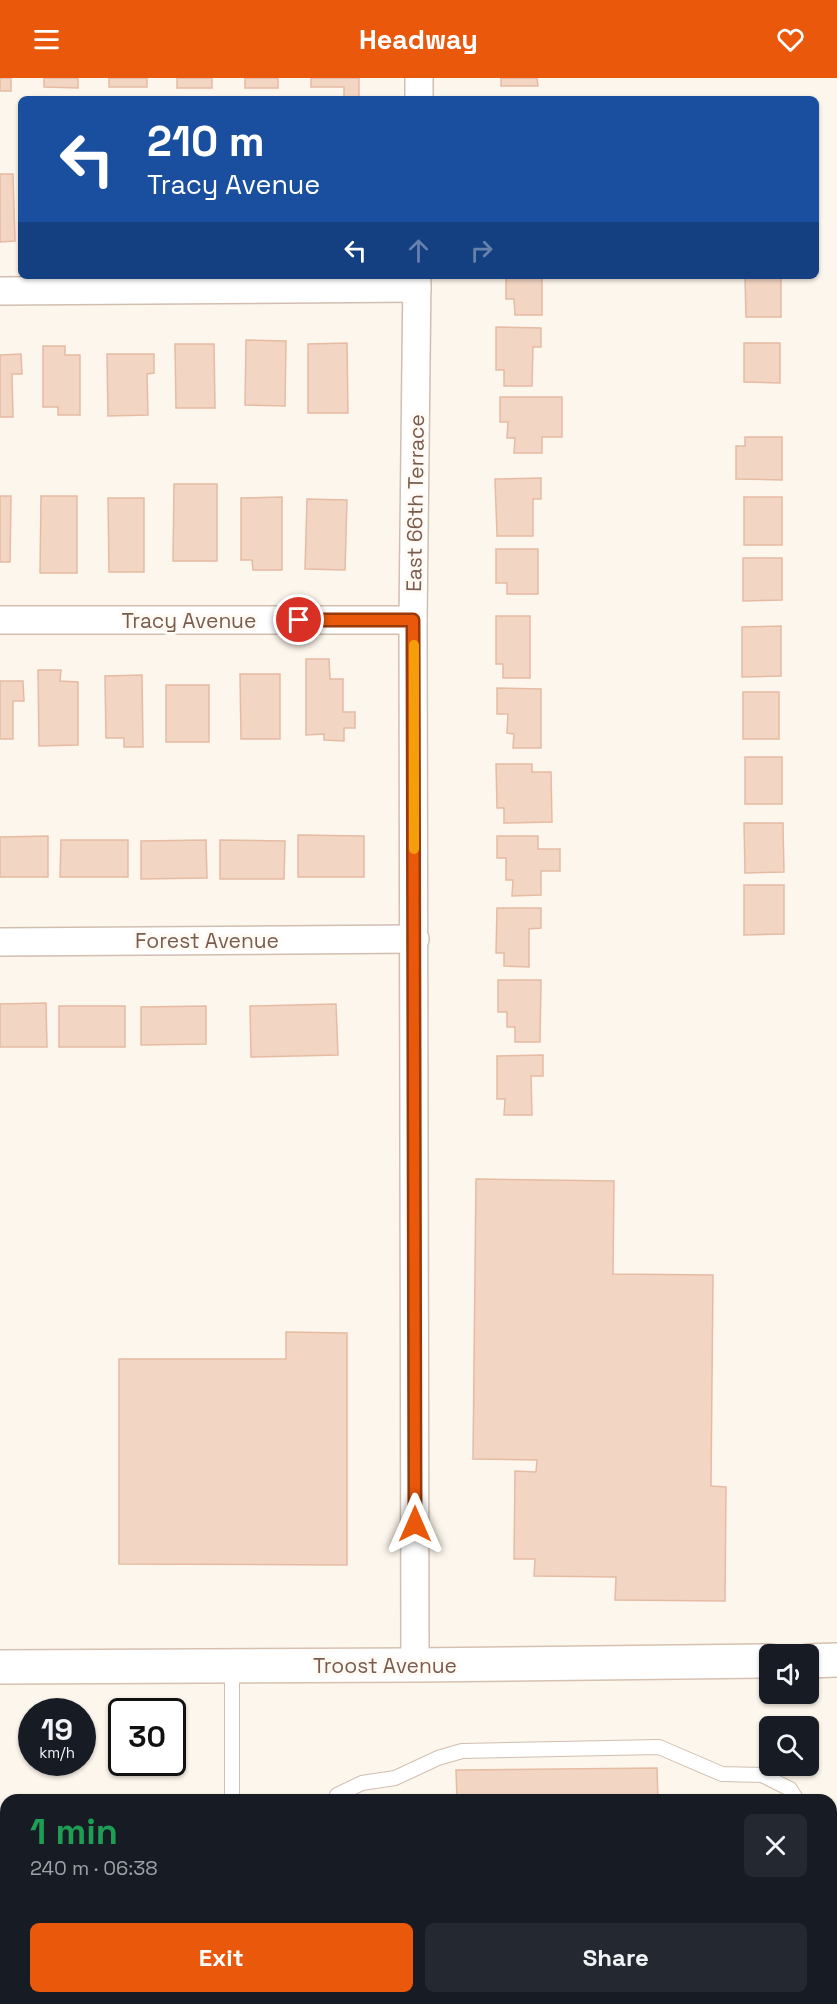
<!DOCTYPE html>
<meta charset="utf-8">
<style>
:root{--surface:#171b24;--page:#242831;--text:#f1f3f6;--muted:#9ea1a6;--accent:#ea580c}
body{margin:0;font-family:"Space Grotesk",sans-serif;background:var(--page);color:var(--text);height:100vh;display:flex;flex-direction:column;font-size:22px;white-space:nowrap}
*{box-sizing:border-box;margin:0}
p{font-size:20px;color:var(--muted)}
.icon{flex:none;width:33px;height:33px;fill:none;stroke:currentColor;stroke-width:2;stroke-linecap:round;stroke-linejoin:round}
.map{position:relative;flex:1;overflow:hidden}
.side{position:absolute;left:0px;top:1716px;width:837px;height:210px;display:flex;flex-direction:column;background:var(--surface);border-radius:18px 18px 0 0;box-shadow:0 2px 4px #0004}
.side>*{flex:none}
.guide{position:absolute;left:18px;top:18px;width:801px;height:183px;border-radius:9px;box-shadow:0 2px 4px #0004;background:#1a4fa0;color:#fff;overflow:hidden}
.controls{position:absolute;left:759px;top:1566px;display:grid;gap:12px}
.controls a{display:grid;place-items:center;width:60px;height:60px;border-radius:9px;background:var(--surface);box-shadow:0 2px 4px #0004;font-size:30px}
.speed{position:absolute;left:18px;top:1620px;display:flex;gap:12px;font-size:30px;font-weight:700;text-align:center}
.speed>*{display:grid;place-content:center;width:78px;height:78px;border-radius:50%;background:var(--surface);box-shadow:0 2px 4px #0004;line-height:1}
.speed small{font-size:15px;font-weight:400}
.speed .limit{border:3px solid #111;border-radius:9px;background:#fff;color:#111}
.pin{position:absolute;display:grid;place-items:center;width:51px;height:51px;color:#fff;margin:-26px;border:3px solid #fff;border-radius:50%;box-shadow:0 2px 6px #0007}
.me{position:absolute;width:66px;margin:-33px;rotate:0deg;stroke-linejoin:round;filter:drop-shadow(0 0 4px #0008)}
.turn{display:flex;align-items:center;gap:21px;height:126px;padding:0 30px;font-size:27px}
.turn .icon{width:78px;height:78px;stroke-width:2.5}
.turn b{display:block;font-size:42px;line-height:51px}
.lanes{display:flex;align-items:center;height:57px;padding:0 30px;background:#0003;justify-content:center;gap:30px;direction:ltr}
.lanes .off{opacity:.35}
.round{display:grid;place-items:center;flex:none;width:63px;height:63px;border-radius:9px;background:var(--page)}
.summary{display:flex;align-items:center;justify-content:space-between;height:102px;padding:0 30px}
h1{font-size:36px;font-weight:600;line-height:45px;color:#1e9e55}
.button{display:flex;gap:12px;margin-top:auto;padding:12px 30px}
.button a{flex:1;height:69px;border-radius:9px;background:var(--accent);color:#fff;font-size:24px;font-weight:600;line-height:69px;text-align:center}
.button a+a{background:var(--page);color:var(--text)}
header{display:flex;justify-content:space-between;align-items:center;height:78px;padding:0 30px;background:var(--accent);color:#fff;font-size:27px;font-weight:600}
.map>svg:first-child{display:block}
.building{fill:#f3d5c3;stroke:#e6bba3;stroke-width:1.5}
.lines{fill:none;stroke-linecap:round;stroke-linejoin:round}
.lane-casing{stroke:#d1beb0;stroke-width:16}
.street-casing{stroke:#d1beb0;stroke-width:30}
.secondary-casing{stroke:#d6c0b0;stroke-width:36}
.lane{stroke:#fff;stroke-width:14}
.street{stroke:#fff;stroke-width:27}
.secondary{stroke:#fff;stroke-width:33}
.route-casing{stroke:#983908;stroke-width:15}
.route{stroke:#ea580c;stroke-width:10}
.slow{stroke:#f59e0b;stroke-width:10}
.labels{text-anchor:middle;dominant-baseline:central;stroke-width:6;stroke-linejoin:round;paint-order:stroke}
.street-label{font-size:21px;fill:#7a5c4d;stroke:#fffaf3}
</style>
<header><svg class="icon" aria-label="menu" viewBox="0 0 24 24"><path d="M4 6h16M4 12h16M4 18h16"/></svg>Headway<svg class="icon" aria-label="heart" viewBox="0 0 24 24"><path d="M12 20l-8-8c-3-5 5-10 8-4 3-6 11-1 8 4z"/></svg></header>
<div class="map">
<svg width="837" height="1926" viewBox="0 0 837 1926">
<rect width="100%" height="100%" fill="#fdf6ec"/>
<!-- building -->
<g class="building">
<rect x="0" y="0" width="11" height="13"/>
<polygon points="44,0 78,0 78,10 44,9"/>
<rect x="109" y="0" width="38" height="9"/>
<rect x="177" y="0" width="35" height="10"/>
<rect x="245" y="0" width="33" height="10"/>
<polygon points="311,0 359,0 359,19 344,19 344,9 311,9"/>
<polygon points="501,0 537,0 538,8 501,8"/>
<polygon points="0,96 13,96 15,163 0,164"/>
<polygon points="500,198 542,198 542,237 515,237 514,221 506,221 506,199"/>
<polygon points="781,199 781,239 746,239 745,200"/>
<polygon points="496,249 541,250 541,269 533,269 532,308 504,308 504,292 496,292"/>
<polygon points="246,262 286,263 285,328 245,327"/>
<polygon points="347,265 348,335 308,335 308,266"/>
<polygon points="744,265 780,265 780,305 744,304"/>
<polygon points="175,266 214,266 215,330 176,330"/>
<polygon points="43,268 65,268 65,277 80,277 80,337 58,337 58,329 43,329"/>
<polygon points="21,276 22,296 12,296 13,339 0,339 0,277"/>
<polygon points="107,276 154,276 154,295 147,296 148,337 108,338"/>
<polygon points="500,319 562,319 562,359 542,359 542,375 514,375 515,360 507,360 508,344 500,344"/>
<polygon points="745,359 782,359 782,402 736,401 736,368 745,368"/>
<polygon points="541,400 541,421 533,421 533,458 497,458 495,401"/>
<polygon points="174,406 217,406 217,483 173,483"/>
<polygon points="0,418 11,418 10,484 0,484"/>
<polygon points="41,418 77,418 77,495 40,495"/>
<polygon points="282,419 282,492 253,492 252,482 241,482 241,420"/>
<rect x="744" y="419" width="38" height="48"/>
<polygon points="108,420 144,420 144,494 109,494"/>
<polygon points="307,421 347,422 345,492 305,491"/>
<polygon points="496,471 538,471 538,516 507,516 507,505 496,505"/>
<polygon points="743,480 782,480 782,522 743,523"/>
<polygon points="496,538 530,538 530,600 503,600 503,586 496,586"/>
<polygon points="781,548 781,598 742,599 742,549"/>
<polygon points="306,581 329,581 330,601 343,601 343,634 355,634 355,650 344,650 344,663 324,662 324,656 306,657"/>
<polygon points="38,592 61,592 60,603 78,604 78,667 39,668"/>
<polygon points="240,596 280,596 280,661 241,661"/>
<polygon points="142,597 143,669 124,669 124,660 106,660 105,598"/>
<polygon points="0,603 23,603 24,623 13,623 13,661 0,661"/>
<rect x="166" y="607" width="43" height="57"/>
<polygon points="497,610 541,611 541,670 513,670 514,656 507,655 508,636 497,636"/>
<rect x="743" y="614" width="36" height="47"/>
<rect x="745" y="679" width="37" height="47"/>
<polygon points="496,686 532,686 532,694 551,694 552,744 504,745 504,730 497,730"/>
<polygon points="744,745 783,745 784,794 745,795"/>
<polygon points="298,757 364,758 364,799 298,799"/>
<polygon points="48,758 48,799 0,799 0,759"/>
<polygon points="497,758 538,758 538,771 560,771 560,793 541,793 541,817 512,818 513,802 506,802 506,780 497,780"/>
<polygon points="61,762 128,762 128,799 60,799"/>
<polygon points="206,762 207,800 141,801 141,763"/>
<polygon points="220,762 285,763 284,801 220,801"/>
<polygon points="744,807 784,807 784,856 744,857"/>
<polygon points="497,830 541,830 541,850 529,851 529,889 504,888 504,875 496,875"/>
<polygon points="498,902 541,902 540,964 515,964 515,949 507,949 507,934 498,934"/>
<polygon points="46,925 47,969 0,969 0,926"/>
<polygon points="336,926 338,977 251,979 250,928"/>
<rect x="59" y="928" width="66" height="41"/>
<polygon points="206,928 206,966 141,967 141,929"/>
<polygon points="543,977 543,998 531,998 532,1037 504,1037 505,1021 497,1021 497,978"/>
<polygon points="476,1101 614,1103 613,1196 713,1197 711,1408 726,1409 725,1523 615,1522 616,1499 534,1498 535,1481 514,1481 515,1393 536,1394 537,1382 473,1381"/>
<polygon points="286,1254 347,1255 347,1487 119,1486 119,1281 286,1281"/>
<polygon points="657,1690 658,1722 457,1722 456,1692"/>
<rect x="381" y="1920" width="380" height="6"/>
</g>
<g class="lines">
<defs>
<g id="lane">
<polyline points="232,1722 232,1588"/>
<polyline points="335,1722 337,1717 362,1705 395,1700 438,1680 462,1673 659,1669 722,1696 762,1697 790,1711 797,1722"/>
<polyline points="831,1838 837,1838"/>
<polyline points="232,1926 232,1920"/>
<polyline points="812,1926 812,1920"/>
</g>
<g id="street">
<polyline points="419,21 419,0"/>
<polyline points="0,213 417,210"/>
<polyline points="0,542 413,542"/>
<polyline points="0,864 415,861"/>
<polyline points="415,1587 413,542 417,198"/>
</g>
<g id="secondary">
<polyline points="808,1583 837,1582"/>
<polyline points="0,1589 415,1587 770,1583"/>
</g>
</defs>
<!-- lane casing -->
<use href="#lane" class="lane-casing"/>
<!-- street casing -->
<use href="#street" class="street-casing"/>
<!-- secondary casing -->
<use href="#secondary" class="secondary-casing"/>
<!-- lane -->
<use href="#lane" class="lane"/>
<!-- street -->
<use href="#street" class="street"/>
<!-- secondary -->
<use href="#secondary" class="secondary"/>
</g>
<g class="lines">
<defs>
<polyline id="route" points="299,542 413,542 415,1446"/>
</defs>
<!-- route casing -->
<use href="#route" class="route-casing"/>
<!-- route -->
<use href="#route" class="route"/>
<!-- slow -->
<polyline class="slow" points="414,567 414,771"/>
</g>
<g class="labels">
<!-- street labels -->
<g class="street-label">
<text transform="translate(415 425) rotate(-89)">East 66th Terrace</text>
<text x="189" y="542">Tracy Avenue</text>
<text x="207" y="862">Forest Avenue</text>
<text x="385" y="1587">Troost Avenue</text>
</g>
</g>
</svg>
<div class="controls">
<a><svg class="icon" aria-label="sound" viewBox="0 0 24 24"><path d="M4 9h4l5-4v14l-5-4H4zM17 9q2 3 0 6"/></svg></a>
<a><svg class="icon" aria-label="search" viewBox="0 0 24 24"><circle cx="10" cy="10" r="6"/><path d="M15 15l6 6"/></svg></a>
</div>
<div class="speed"><div>19<small>km/h</small></div><div class="limit">30</div></div>
<div class="pin" style="left:299px;top:542px;background:#d93025"><svg class="icon" aria-label="arrive" viewBox="0 0 24 24"><path d="M6 21V4h12l-3 4 3 4H6"/></svg></div>
<svg class="me" style="left:415px;top:1446px" viewBox="-20 -20 40 40"><path d="M0-17L14 15 0 8-14 15z" fill="#ea580c" stroke="#fff" stroke-width="4"/></svg>
<div class="guide">
<div class="turn"><svg class="icon" aria-label="left" viewBox="0 0 24 24"><path d="M17 20v-9H6M10 6l-5 5 5 5"/></svg><div><b>210 m</b>Tracy Avenue</div></div>
<div class="lanes"><svg class="icon" aria-label="left" viewBox="0 0 24 24"><path d="M17 20v-9H6M10 6l-5 5 5 5"/></svg><svg class="icon off" aria-label="ahead" viewBox="0 0 24 24"><path d="M12 20V5M6 11l6-6 6 6"/></svg><svg class="icon off" aria-label="right" viewBox="0 0 24 24"><path d="M7 20v-9h11M14 6l5 5-5 5"/></svg></div>
</div>
<section class="side">
<div class="summary"><div><h1>1 min</h1><p>240 m · 06:38</p></div><a class="round"><svg class="icon" aria-label="close" viewBox="0 0 24 24"><path d="M6 6l12 12M18 6L6 18"/></svg></a></div>
<div class="button"><a>Exit</a><a>Share</a></div>
</section>
</div>
